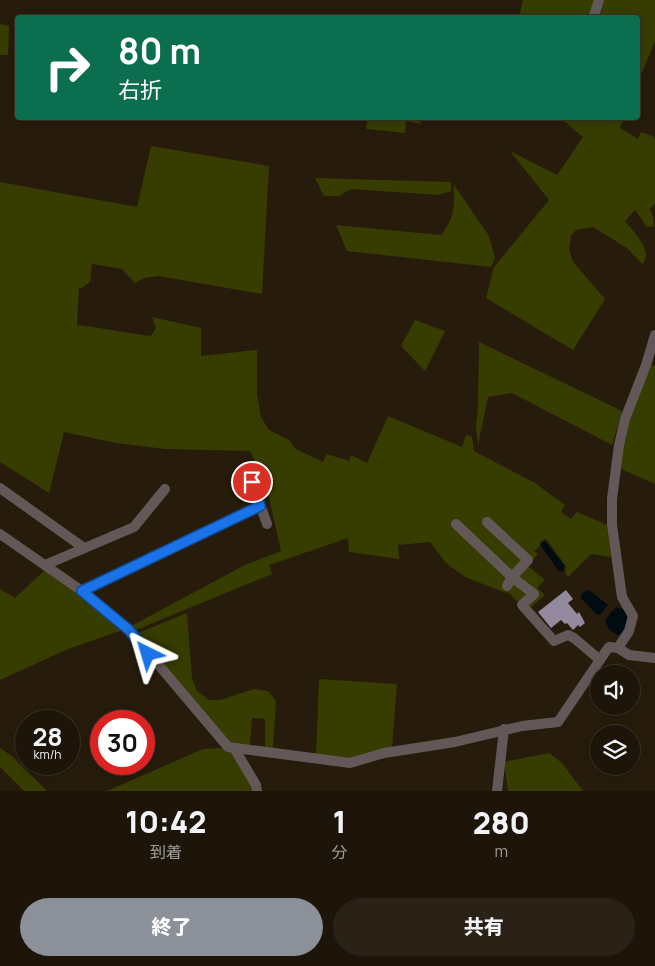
<!DOCTYPE html>
<html lang="ja">
<meta charset="utf-8">
<style>
:root{--surface:#1d1509;--page:#2a2217;--text:#f1f3f6;--muted:#a09f9c;--line:#3b342a;--accent:#8c9099}
body{margin:0;font-family:Manrope,"Noto Sans JP",sans-serif;background:var(--page);color:var(--text);height:100vh;display:flex;flex-direction:column;font-size:19px;white-space:nowrap}
*{box-sizing:border-box;margin:0}
p{font-size:16px;color:var(--muted)}
.icon{flex:none;width:28px;height:28px;fill:none;stroke:currentColor;stroke-width:2;stroke-linecap:round;stroke-linejoin:round}
.map{position:relative;height:791px;overflow:hidden}
.details{display:flex;flex-direction:column;background:var(--surface);flex:1}
.details>*{flex:none}
.top-card{position:absolute;left:15px;top:15px;width:625px;height:105px;border-radius:5px;box-shadow:0 2px 8px #0003,0 0 0 1px var(--line);background:#0b6e4f;color:#fff;overflow:hidden}
.fabs{position:absolute;left:590px;top:665px;display:grid;gap:10px}
.fabs a{display:grid;place-items:center;width:50px;height:50px;border-radius:50%;background:var(--surface);box-shadow:0 2px 8px #0003,0 0 0 1px var(--line);font-size:25px}
.speed{position:absolute;left:15px;top:710px;display:flex;gap:10px;font-size:25px;font-weight:700;text-align:center}
.speed>*{display:grid;place-content:center;width:65px;height:65px;border-radius:50%;background:var(--surface);box-shadow:0 2px 8px #0003,0 0 0 1px var(--line);line-height:1}
.speed small{font-size:12px;font-weight:400}
.speed .limit{border:8px solid #d22;background:#fff;color:#111}
.pin{position:absolute;display:grid;place-items:center;width:42px;height:42px;color:#fff;margin:-21px;border:2px solid #fff;border-radius:50%;box-shadow:0 1px 5px #0007}
.me{position:absolute;width:55px;margin:-28px;rotate:320deg;stroke-linejoin:round;filter:drop-shadow(0 0 4px #0008)}
.turn{display:flex;align-items:center;gap:18px;height:105px;padding:0 20px;font-size:22px}
.turn .icon{width:65px;height:65px;stroke-width:2.5}
.turn b{display:block;font-size:35px;line-height:42px}
.eta{display:flex;justify-content:space-evenly;align-items:center;height:85px;text-align:center}
.eta b{font-size:30px;font-weight:800;line-height:35px}
.cta{display:flex;gap:10px;margin-top:auto;padding:10px 20px}
.cta a{flex:1;height:58px;border-radius:30px;background:var(--accent);color:#fff;font-size:20px;font-weight:800;line-height:58px;text-align:center}
.cta a+a{background:var(--page);color:var(--text)}
.map>svg:first-child{display:block}
.green{fill:#373c00}
.water{fill:#000c12}
.building{fill:#938aa0}
.lines{fill:none;stroke-linecap:round;stroke-linejoin:round}
.minor{stroke:#635858;stroke-width:10}
.route-casing{stroke:#114b97;stroke-width:12}
.route{stroke:#1a73e8;stroke-width:9}
</style>
<div class="map">
<svg width="655" height="791" viewBox="0 0 655 791">
<rect width="100%" height="100%" fill="#271c0c"/>
<!-- green -->
<g class="green">
<polygon points="523,0 655,0 655,41 638,82 638,18 519,18"/>
<polygon points="0,24 9,26 8,55 0,55"/>
<polygon points="367,118 418,118 422,124 406,121 405,133 366,129"/>
<path d="M560,118H624L620,128L638,139L641,132L653,136L655,140V203L650,209C653,216 655,221 653,227H647L635,210L625,221C633,231 655,253 642,264L627,248L593,227L576,230L571,236L569,249L573,262L605,299L573,350L486,298L494,267L549,200L510,151L557,175L583,137Z"/>
<path d="M151,146L269,166L262,294L159,276L144,278L135,283L122,269L92,264L90,282L82,288H79L77,325C102,328 126,333 151,336L156,328L152,317L201,328V356L257,350V395L261,417L269,430L289,440L296,449L323,462L327,454L349,461L351,455L367,463L388,416L462,447L466,435L472,437L474,451L535,483L565,505L561,512L571,519L577,512L607,525L611,557L591,554L568,577L565,573L566,566L546,539L541,541L539,547L534,551L538,554L528,566L545,580L537,588L545,595L527,611L508,592L506,593L465,577L446,563L430,542L398,545L399,559L349,552L348,538L269,565L272,574L136,630L131,626L245,565L281,551L268,493L250,451L165,449L116,443L64,432L49,493L0,462V182L137,207Z"/>
<polygon points="315,178 451,182 451,191 438,195 351,189 339,196 324,196"/>
<path d="M454,185L489,236L495,258L491,267L347,251L336,225L441,235C455,217 454,207 454,185Z"/>
<polygon points="415,320 445,331 425,371 401,346"/>
<polygon points="479,342 622,411 612,445 512,393 488,397 478,445 476,425 478,408"/>
<path d="M651,365L655,366V484L621,469C623,428 635,402 651,365Z"/>
<polygon points="45,570 80,594 123,630 68,649 0,680 0,589 15,598"/>
<polygon points="187,613 192,678 197,691 209,700 220,700 254,689 268,691 276,701 273,748 265,747 265,719 252,718 250,746 230,744 138,633"/>
<polygon points="319,679 397,684 392,747 349,759 316,756"/>
<polygon points="0,748 13,757 47,791 24,791 0,767"/>
<polygon points="222,748 226,752 233,752 255,791 107,791 203,749"/>
<polygon points="549,753 562,763 583,791 508,791 504,762"/>
</g>
<!-- water -->
<g class="water">
<polygon points="545,541 564,565 563,572 558,570 542,548 541,543"/>
<polygon points="587,590 589,590 608,605 600,615 597,615 581,598 581,595"/>
<path d="M617,607L624,610C630,619 627,631 618,635L609,630L605,621L611,612Z"/>
</g>
<!-- building -->
<polygon class="building" points="566,590 573,599 568,603 577,614 579,612 585,623 580,627 578,625 573,630 567,623 565,624 561,620 551,628 538,612"/>
<g class="lines">
<!-- minor -->
<g class="minor">
<polyline points="593,18 599,0"/>
<polyline points="252,482 267,524"/>
<polyline points="0,488 84,548"/>
<polyline points="487,522 528,560 512,577 507,586"/>
<polyline points="456,524 512,577 534,594 522,605 554,641 568,635 574,638 600,660"/>
<polyline points="0,534 82,591 129,630 228,747 350,763 384,753 455,742 522,726 558,722 606,651 609,647 618,648 629,631 633,616 622,597 612,525 612,499 619,445 625,419 646,365 655,335"/>
<polyline points="45,565 134,527 165,489"/>
<polyline points="82,591 260,506"/>
<polyline points="618,648 629,655 655,658"/>
<polyline points="234,748 256,785 257,791"/>
<polyline points="497,791 504,729"/>
</g>
</g>
<g class="lines">
<defs>
<polyline id="route" points="148,654 129,630 82,591 260,506 252,482"/>
</defs>
<!-- route casing -->
<use href="#route" class="route-casing"/>
<!-- route -->
<use href="#route" class="route"/>
</g>
</svg>
<div class="fabs">
<a><svg class="icon" aria-label="sound" viewBox="0 0 24 24"><path d="M4 9h4l5-4v14l-5-4H4zM17 9q2 3 0 6"/></svg></a>
<a><svg class="icon" aria-label="layers" viewBox="0 0 24 24"><path d="M12 4l9 5-9 5-9-5zM3 14l9 5 9-5"/></svg></a>
</div>
<div class="speed"><div>28<small>km/h</small></div><div class="limit">30</div></div>
<div class="pin" style="left:252px;top:482px;background:#d93025"><svg class="icon" aria-label="arrive" viewBox="0 0 24 24"><path d="M6 21V4h12l-3 4 3 4H6"/></svg></div>
<svg class="me" style="left:148px;top:654px" viewBox="-20 -20 40 40"><path d="M0-17L14 15 0 8-14 15z" fill="#1a73e8" stroke="#fff" stroke-width="4"/></svg>
<div class="top-card">
<div class="turn"><svg class="icon" aria-label="right" viewBox="0 0 24 24"><path d="M7 20v-9h11M14 6l5 5-5 5"/></svg><div><b>80 m</b>右折</div></div>
</div>
</div>
<section class="details">
<div class="eta">
<div><b>10:42</b><p>到着</p></div>
<div><b>1</b><p>分</p></div>
<div><b>280</b><p>m</p></div>
</div>
<div class="cta"><a>終了</a><a>共有</a></div>
</section>
